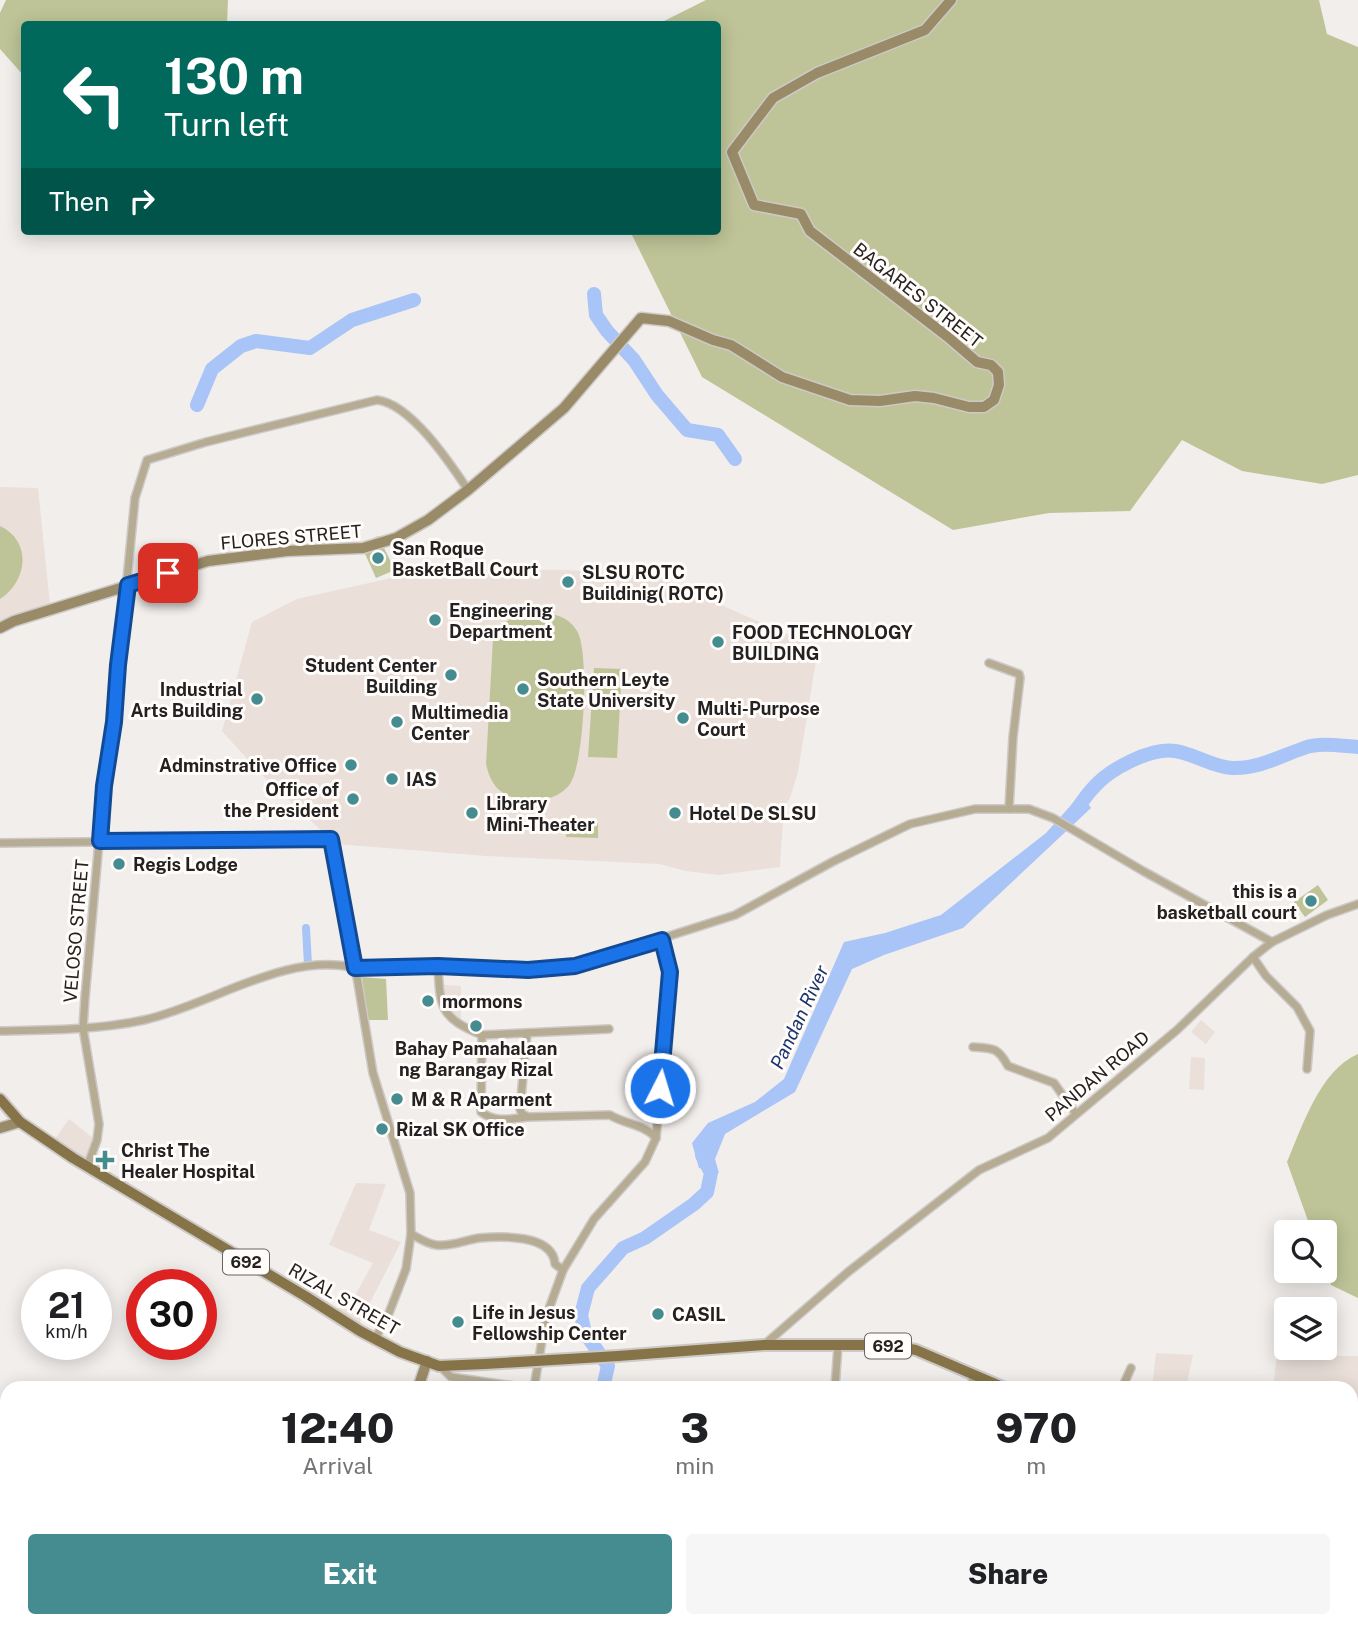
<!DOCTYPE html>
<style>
:root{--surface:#fff;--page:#f6f6f6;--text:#202124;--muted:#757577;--accent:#448c90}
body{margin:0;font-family:"Public Sans",sans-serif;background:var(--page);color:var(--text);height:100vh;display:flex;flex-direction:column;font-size:26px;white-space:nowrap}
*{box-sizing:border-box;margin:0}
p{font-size:23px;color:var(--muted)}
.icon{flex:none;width:38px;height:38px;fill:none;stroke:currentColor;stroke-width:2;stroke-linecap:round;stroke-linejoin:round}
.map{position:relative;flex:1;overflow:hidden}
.drawer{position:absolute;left:0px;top:1381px;width:1358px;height:247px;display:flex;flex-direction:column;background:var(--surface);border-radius:21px 21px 0 0;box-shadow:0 4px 18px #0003}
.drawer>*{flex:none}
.banner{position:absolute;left:21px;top:21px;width:700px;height:214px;border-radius:7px;box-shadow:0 4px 18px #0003;background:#00695c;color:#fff;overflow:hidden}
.tools{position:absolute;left:1274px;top:1220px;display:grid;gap:14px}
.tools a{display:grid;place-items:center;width:63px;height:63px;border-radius:7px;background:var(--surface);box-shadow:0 4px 18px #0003;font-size:35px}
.speed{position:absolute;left:21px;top:1269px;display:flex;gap:14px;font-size:35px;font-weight:700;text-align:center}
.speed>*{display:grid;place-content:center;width:91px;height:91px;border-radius:50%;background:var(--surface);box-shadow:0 4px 18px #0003;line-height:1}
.speed small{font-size:18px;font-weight:400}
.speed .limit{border:10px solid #d22;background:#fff;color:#111}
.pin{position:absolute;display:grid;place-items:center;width:60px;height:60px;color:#fff;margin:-30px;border-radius:14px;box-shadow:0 4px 10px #0006}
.me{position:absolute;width:77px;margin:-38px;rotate:5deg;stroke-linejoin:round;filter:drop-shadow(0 0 5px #0008)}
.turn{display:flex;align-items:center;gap:24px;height:147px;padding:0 28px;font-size:32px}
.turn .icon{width:91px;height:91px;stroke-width:2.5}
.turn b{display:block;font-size:49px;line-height:60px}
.then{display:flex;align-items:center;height:66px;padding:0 28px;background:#0003;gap:14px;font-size:26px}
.eta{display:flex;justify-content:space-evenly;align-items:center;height:119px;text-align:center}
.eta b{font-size:42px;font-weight:800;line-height:49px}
.primary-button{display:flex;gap:14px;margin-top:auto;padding:14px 28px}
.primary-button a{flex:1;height:80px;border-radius:7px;background:var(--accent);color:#fff;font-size:28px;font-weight:800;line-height:80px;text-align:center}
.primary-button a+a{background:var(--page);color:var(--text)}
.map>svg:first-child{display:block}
.built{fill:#eadfd9}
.green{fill:#bec497}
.water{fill:#a9c4f6}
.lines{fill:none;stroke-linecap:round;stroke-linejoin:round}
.canal{stroke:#a9c4f6;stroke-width:8}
.river{stroke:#a9c4f6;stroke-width:14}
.street-casing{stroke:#cdc9c7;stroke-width:10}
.secondary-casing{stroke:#cdc9c7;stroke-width:13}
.primary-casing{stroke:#cdc9c7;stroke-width:14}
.street{stroke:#b6ac94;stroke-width:7}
.secondary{stroke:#9a8b68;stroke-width:10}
.primary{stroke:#867347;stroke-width:10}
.primary-bridge-casing{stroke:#cdc9c7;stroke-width:14;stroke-linecap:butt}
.primary-bridge{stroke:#867347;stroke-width:10}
.route-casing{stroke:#114b97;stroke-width:18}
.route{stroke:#1a73e8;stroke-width:12}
.poi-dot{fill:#448c90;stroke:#fffcfa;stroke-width:2.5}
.labels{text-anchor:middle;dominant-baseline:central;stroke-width:6;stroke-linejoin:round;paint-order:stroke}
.shield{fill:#fffcfa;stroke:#656362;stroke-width:2}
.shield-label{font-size:16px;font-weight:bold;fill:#232121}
.street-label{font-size:18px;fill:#232121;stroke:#fffcfa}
.poi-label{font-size:18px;font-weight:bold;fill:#232121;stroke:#fffcfa;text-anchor:start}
.water-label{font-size:19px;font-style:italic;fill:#18346e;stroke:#fffcfa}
</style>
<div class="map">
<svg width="1358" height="1627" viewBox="0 0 1358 1627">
<rect width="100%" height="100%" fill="#f2eeec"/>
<!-- built -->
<g class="built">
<polygon points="0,487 38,488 50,604 0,622"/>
<polygon points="498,569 567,570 658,577 818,648 798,772 790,798 784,806 780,867 719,875 686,871 659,864 486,856 336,844 336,836 325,834 259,772 222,731 252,622 297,599 405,575"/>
<polygon points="444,985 461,986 461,1023 446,1007"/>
<polygon points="1201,1020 1215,1032 1206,1044 1191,1032"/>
<polygon points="1191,1057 1205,1058 1204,1090 1189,1089"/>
<polygon points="69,1119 94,1139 84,1161 55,1139"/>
<polygon points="356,1183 386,1184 369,1230 401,1242 359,1324 337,1311 344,1300 351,1303 373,1263 329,1245"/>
<polygon points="1156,1353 1193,1355 1186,1388 1152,1388"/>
<polygon points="1277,1355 1358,1356 1358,1454 1351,1453 1351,1388 1273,1388"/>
</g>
<!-- green -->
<g class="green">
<polygon points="6,0 228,0 227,24 24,24 24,76 0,49 0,13"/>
<polygon points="706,0 1319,0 1327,34 1358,47 1358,475 1322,484 1242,471 1182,440 1130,511 1049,513 953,530 702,377 630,231 718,231 718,24 658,24"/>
<path d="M0,526C32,541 28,581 0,599Z"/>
<polygon points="378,536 395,570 376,578 361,545"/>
<path d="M530,612C548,612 567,614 577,631C590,651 584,764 570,784C555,805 515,806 497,788C491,781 488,773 486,764L493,639C500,622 513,616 530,612Z"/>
<polygon points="594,668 622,669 617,758 588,757"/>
<polygon points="567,822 598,823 598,838 566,837"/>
<polygon points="1318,885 1328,900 1305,917 1294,902"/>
<polygon points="362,977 386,979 388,1020 366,1020"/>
<path d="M1358,1054V1298L1331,1285L1325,1267V1232H1312L1287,1162C1302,1127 1320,1070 1358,1054Z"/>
</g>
<!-- water -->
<polygon class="water" points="1081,794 1091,808 963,928 884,955 852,969 795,1092 725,1134 715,1159 719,1173 699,1168 692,1143 708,1123 755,1102 784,1079 844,942 885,933 941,915 1046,833"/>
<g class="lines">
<!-- canal -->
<polyline class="canal" points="306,928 308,965"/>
<!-- river -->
<g class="river">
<polyline points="594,294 596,315 607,331 634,360 657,395 687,430 718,435 735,459"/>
<polyline points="197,405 212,369 241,346 256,341 310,348 352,320 414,300"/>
<path d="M1074,813C1081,804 1086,795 1094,787C1110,769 1151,747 1175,751C1195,754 1212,767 1232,768C1258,769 1281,756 1304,748C1320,742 1341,746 1358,747"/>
<polyline points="603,1388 608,1366 585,1333 581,1315 588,1288 623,1248 645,1238 694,1204 707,1192 711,1173 702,1155"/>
<polyline points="561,1620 563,1627"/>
</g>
<defs>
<g id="street">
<polyline points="989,663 1019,674 1020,678 1013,737 1009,809"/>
<polyline points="0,843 331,839 345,905 373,1073 410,1193 411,1234 406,1269 389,1313 375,1339"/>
<polyline points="1253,957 1266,976 1297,1007 1310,1031 1307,1069"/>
<path d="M438,966C440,1009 441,1018 482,1035L609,1029"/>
<path d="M0,1031C48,1030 97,1030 144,1020C211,1005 286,951 355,968L438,966L528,970L575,966L735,915L834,861L910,824L975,809H1029L1053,818L1143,871L1272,942"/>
<path d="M527,1034L520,1109L522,1114L528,1117L610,1115C624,1124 644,1124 656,1138L645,1162L594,1219L563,1270L546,1317L534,1388"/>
<path d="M482,1035L481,1112C496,1123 509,1119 527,1117"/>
<path d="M973,1047C992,1048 998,1047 1008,1066L1054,1083L1076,1114"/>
<polyline points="656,1138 670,972 662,940"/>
<path d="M87,1167L97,1140L99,1124L83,1028L85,998L104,786L113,722L135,498L147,460L206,442L377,400C411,404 450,463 468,490"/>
<path d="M411,1234C418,1238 428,1244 436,1245C451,1247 465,1240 479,1238C501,1236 553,1234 555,1264L563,1270"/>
<polyline points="764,1345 848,1272 979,1170 1048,1138 1177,1030 1253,957 1272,942 1327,915 1358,904"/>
<polyline points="440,1366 451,1377 528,1388"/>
<polyline points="972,1373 973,1388"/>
<polyline points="835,1388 838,1346"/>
<polyline points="1122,1388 1131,1368"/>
<polyline points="529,1620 529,1627"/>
<polyline points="177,1627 180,1620"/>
</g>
<g id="secondary">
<polyline points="0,628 14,621 208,561 287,551 363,548 396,538 428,520 468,490 564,408 641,318 669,321 713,340 731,345 782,377 850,400 880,401 915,396 934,398 969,407 984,407 994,400 999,385 998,372 991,365 977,362 948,337 810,231 801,214 754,205 732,152 773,98 817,73 925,30 951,0"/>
<polyline points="0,1128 20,1122"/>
<polyline points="418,1388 427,1361"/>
<polyline points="0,1444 7,1446"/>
</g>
<g id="primary">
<polyline points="0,1099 20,1122 73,1158 305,1296 360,1331 400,1352 439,1366 485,1364"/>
<polyline points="618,1356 764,1345 864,1345 899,1347 916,1350 1005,1388"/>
<polyline points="1351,1586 1358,1590"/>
</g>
</defs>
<!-- street casing -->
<use href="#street" class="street-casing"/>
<!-- secondary casing -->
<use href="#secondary" class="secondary-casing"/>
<!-- primary casing -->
<use href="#primary" class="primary-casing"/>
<!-- street -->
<use href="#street" class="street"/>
<!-- secondary -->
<use href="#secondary" class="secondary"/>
<!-- primary -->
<use href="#primary" class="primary"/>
<defs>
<polyline id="primary-bridge" points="485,1364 618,1356"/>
</defs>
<!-- primary-bridge casing -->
<use href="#primary-bridge" class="primary-bridge-casing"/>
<!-- primary-bridge -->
<use href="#primary-bridge" class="primary-bridge"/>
</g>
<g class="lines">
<defs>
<polyline id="route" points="168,573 128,585 118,665 114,722 104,786 100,841 331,839 355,968 438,966 528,970 575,966 662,940 670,972 660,1088"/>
</defs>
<!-- route casing -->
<use href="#route" class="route-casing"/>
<!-- route -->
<use href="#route" class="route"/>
</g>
<!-- markers -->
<g class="poi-dot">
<circle cx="378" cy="558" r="7"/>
<circle cx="568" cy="582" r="7"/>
<circle cx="435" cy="620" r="7"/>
<circle cx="718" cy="642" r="7"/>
<circle cx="451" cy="675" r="7"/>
<circle cx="523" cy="689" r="7"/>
<circle cx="257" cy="699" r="7"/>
<circle cx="683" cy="718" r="7"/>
<circle cx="397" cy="722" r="7"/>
<circle cx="351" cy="765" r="7"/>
<circle cx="392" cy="779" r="7"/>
<circle cx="353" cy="799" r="7"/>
<circle cx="472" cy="813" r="7"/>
<circle cx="675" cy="813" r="7"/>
<circle cx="119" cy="864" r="7"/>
<circle cx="1311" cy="901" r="7"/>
<circle cx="428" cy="1001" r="7"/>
<circle cx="476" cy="1026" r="7"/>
<circle cx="397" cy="1099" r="7"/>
<circle cx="382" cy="1129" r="7"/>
<path d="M101.5 1149.5h7v7h7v7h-7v7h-7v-7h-7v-7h7z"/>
<circle cx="658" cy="1314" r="7"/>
<circle cx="458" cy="1322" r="7"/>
</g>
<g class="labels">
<!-- shield labels -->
<g class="shield">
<rect x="223" y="1249.5" width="46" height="25" rx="5"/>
<rect x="865" y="1333.5" width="46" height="25" rx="5"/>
</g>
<g class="shield-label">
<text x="246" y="1262">692</text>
<text x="888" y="1346">692</text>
</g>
<!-- street labels -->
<g class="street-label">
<text transform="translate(918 295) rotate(38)">BAGARES STREET</text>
<text transform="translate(291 537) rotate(-5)">FLORES STREET</text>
<text transform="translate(76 931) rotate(-85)">VELOSO STREET</text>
<text transform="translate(1097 1076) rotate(-40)">PANDAN ROAD</text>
<text transform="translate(344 1299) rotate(30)">RIZAL STREET</text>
</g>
<!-- poi labels -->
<g class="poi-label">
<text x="392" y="548">San Roque<tspan x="392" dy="21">BasketBall Court</tspan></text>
<text x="582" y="572">SLSU ROTC<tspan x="582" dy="21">Buildinig( ROTC)</tspan></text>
<text x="449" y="610">Engineering<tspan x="449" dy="21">Department</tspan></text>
<text x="732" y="632">FOOD TECHNOLOGY<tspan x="732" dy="21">BUILDING</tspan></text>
<text x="437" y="665" text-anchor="end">Student Center<tspan x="437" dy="21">Building</tspan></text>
<text x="537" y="679">Southern Leyte<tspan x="537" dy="21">State University</tspan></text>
<text x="243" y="689" text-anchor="end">Industrial<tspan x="243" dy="21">Arts Building</tspan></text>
<text x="697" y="708">Multi-Purpose<tspan x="697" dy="21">Court</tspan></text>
<text x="411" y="712">Multimedia<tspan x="411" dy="21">Center</tspan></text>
<text x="337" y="765" text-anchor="end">Adminstrative Office</text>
<text x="406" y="779">IAS</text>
<text x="339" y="789" text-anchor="end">Office of<tspan x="339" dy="21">the President</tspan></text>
<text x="486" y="803">Library<tspan x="486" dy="21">Mini-Theater</tspan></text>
<text x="689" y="813">Hotel De SLSU</text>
<text x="133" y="864">Regis Lodge</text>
<text x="1297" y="891" text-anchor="end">this is a<tspan x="1297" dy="21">basketball court</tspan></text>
<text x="442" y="1001">mormons</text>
<text x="476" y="1048" text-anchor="middle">Bahay Pamahalaan<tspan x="476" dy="21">ng Barangay Rizal</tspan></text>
<text x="411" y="1099">M &amp; R Aparment</text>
<text x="396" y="1129">Rizal SK Office</text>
<text x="121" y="1150">Christ The<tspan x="121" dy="21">Healer Hospital</tspan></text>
<text x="472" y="1312">Life in Jesus<tspan x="472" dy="21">Fellowship Center</tspan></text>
<text x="672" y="1314">CASIL</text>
</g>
<!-- water labels -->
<g class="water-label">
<text transform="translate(799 1017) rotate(-65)">Pandan River</text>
</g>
</g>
</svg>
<div class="tools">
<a><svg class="icon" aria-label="search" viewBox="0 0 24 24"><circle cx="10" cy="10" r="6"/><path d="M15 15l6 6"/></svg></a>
<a><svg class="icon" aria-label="layers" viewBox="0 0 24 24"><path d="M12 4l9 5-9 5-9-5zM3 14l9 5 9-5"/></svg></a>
</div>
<div class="speed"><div>21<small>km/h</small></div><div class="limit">30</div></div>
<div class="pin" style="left:168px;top:573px;background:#d93025"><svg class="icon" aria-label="arrive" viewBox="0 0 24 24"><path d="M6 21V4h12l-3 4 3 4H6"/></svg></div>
<svg class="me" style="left:660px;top:1088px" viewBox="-20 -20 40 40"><circle r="17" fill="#1a73e8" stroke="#fff" stroke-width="3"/><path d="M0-11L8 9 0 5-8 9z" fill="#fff"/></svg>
<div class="banner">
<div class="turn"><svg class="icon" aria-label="left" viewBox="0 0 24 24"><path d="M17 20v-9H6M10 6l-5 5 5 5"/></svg><div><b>130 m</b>Turn left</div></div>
<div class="then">Then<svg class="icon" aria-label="right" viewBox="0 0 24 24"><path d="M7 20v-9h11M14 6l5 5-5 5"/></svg></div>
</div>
<section class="drawer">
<div class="eta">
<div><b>12:40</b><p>Arrival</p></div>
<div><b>3</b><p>min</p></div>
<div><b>970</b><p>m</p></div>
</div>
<div class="primary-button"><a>Exit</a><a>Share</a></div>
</section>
</div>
